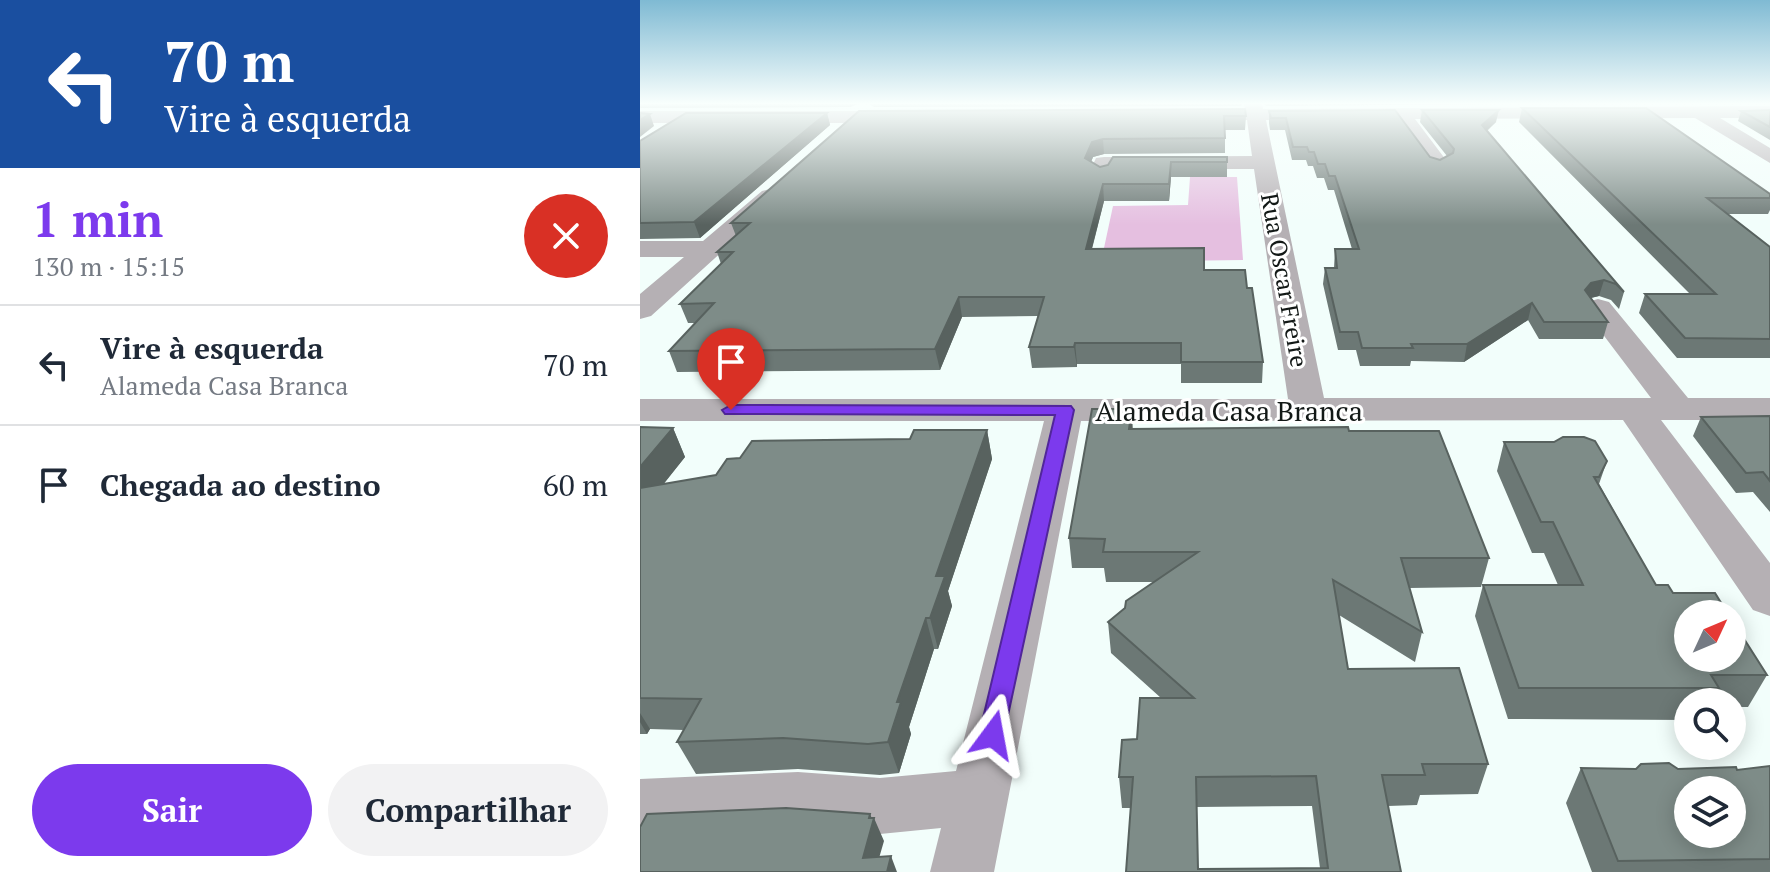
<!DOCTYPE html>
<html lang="pt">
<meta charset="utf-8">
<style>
:root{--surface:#fff;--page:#f2f2f3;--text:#1f2937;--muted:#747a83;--line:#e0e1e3;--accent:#7c3aed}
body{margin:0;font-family:"PT Serif",serif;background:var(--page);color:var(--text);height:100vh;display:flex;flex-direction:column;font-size:30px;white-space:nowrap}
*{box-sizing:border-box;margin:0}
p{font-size:26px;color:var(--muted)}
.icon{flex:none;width:44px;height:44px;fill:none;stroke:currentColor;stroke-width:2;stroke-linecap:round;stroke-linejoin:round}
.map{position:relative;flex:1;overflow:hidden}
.panel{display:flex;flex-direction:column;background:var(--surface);width:640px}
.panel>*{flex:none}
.guide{background:#1a4fa0;color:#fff;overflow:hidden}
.needle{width:52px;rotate:46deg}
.buttons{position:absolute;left:1034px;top:600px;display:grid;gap:16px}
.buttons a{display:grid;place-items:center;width:72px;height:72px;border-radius:50%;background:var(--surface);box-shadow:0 4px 20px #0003;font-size:40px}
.pin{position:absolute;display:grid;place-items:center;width:68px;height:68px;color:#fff;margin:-82px -34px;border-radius:50% 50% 50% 0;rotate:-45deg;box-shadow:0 0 8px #0007}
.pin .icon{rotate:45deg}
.me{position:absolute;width:88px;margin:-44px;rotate:13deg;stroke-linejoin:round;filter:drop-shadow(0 0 6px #0008)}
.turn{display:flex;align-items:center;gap:28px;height:168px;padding:0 32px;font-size:36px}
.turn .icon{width:104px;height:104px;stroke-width:2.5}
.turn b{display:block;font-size:56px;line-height:68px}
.round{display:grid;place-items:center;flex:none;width:84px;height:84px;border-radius:42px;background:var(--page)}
.head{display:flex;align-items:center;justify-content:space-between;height:136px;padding:0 32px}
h1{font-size:48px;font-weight:600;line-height:60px;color:var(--accent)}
.primary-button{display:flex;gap:16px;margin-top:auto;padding:16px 32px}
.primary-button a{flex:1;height:92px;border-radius:48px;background:var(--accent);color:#fff;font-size:32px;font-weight:600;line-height:92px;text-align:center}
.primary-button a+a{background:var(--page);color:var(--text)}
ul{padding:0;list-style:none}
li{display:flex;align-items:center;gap:24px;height:120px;padding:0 32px;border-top:2px solid var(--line)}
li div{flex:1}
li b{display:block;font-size:30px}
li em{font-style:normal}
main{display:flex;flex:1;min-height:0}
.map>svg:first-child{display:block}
.green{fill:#e5bfe0}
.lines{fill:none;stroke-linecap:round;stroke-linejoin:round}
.minor{fill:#b5b0b4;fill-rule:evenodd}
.wall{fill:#6c7875;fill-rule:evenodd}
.shaded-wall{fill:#58625f}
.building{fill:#7e8c88;stroke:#58625f;stroke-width:2;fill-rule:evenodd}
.route{fill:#7c3aed;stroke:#51269a;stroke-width:2}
.labels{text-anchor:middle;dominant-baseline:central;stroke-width:6;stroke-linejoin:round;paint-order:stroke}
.far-street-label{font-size:24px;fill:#121816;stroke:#fff}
.street-label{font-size:28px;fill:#121816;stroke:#fff}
</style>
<main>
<section class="panel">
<div class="guide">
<div class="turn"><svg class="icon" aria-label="left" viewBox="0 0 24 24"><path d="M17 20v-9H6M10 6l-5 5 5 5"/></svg><div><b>70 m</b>Vire à esquerda</div></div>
</div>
<div class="head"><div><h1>1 min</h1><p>130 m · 15:15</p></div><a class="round" style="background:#d93025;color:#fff"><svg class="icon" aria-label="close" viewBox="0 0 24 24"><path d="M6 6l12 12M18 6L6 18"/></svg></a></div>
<ul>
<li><svg class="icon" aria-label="left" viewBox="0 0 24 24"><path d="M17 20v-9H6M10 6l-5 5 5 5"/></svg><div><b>Vire à esquerda</b><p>Alameda Casa Branca</p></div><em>70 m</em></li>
<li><svg class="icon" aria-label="arrive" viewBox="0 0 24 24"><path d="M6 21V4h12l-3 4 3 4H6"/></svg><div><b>Chegada ao destino</b></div><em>60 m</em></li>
</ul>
<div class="primary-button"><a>Sair</a><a>Compartilhar</a></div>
</section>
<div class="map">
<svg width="1130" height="872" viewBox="0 0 1130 872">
<rect width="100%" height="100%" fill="#f2fefb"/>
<!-- green -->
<polygon class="green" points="550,177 597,177 603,260 461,262 473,206 548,205"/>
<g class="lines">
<!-- minor -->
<g class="minor">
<polygon points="604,103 622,103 623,109 1130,106 1130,118 1080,118 1130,148 1130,163 1055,118 775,119 809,164 798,170 790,169 755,120 626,120 684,398 1011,398 943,308 947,302 958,299 969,302 1048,398 1130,398 1130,420 1021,420 1130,563 1130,616 1113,610 983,420 441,421 354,872 290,872 301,828 240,834 158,828 0,835 0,779 158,772 240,778 316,771 404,421 0,421 0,399 648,399 614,169 472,169 468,178 460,180 449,173 456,158 464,157 612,156 607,120 553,121 544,115 553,109 605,109"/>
<polygon points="0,111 263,111 272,117 263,123 0,123"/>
<polygon points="130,189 138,191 142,196 138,201 11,316 0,319 0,294 44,257 0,257 0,241 63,241 122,191"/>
</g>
</g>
<!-- wall -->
<g class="wall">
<polygon points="0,103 220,103 210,107 0,108"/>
<polygon points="227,103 603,103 601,106 234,107"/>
<polygon points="624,103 979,103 626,106"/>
<polygon points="1067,103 1130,103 1130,104 1068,103"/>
<polygon points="882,108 1130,194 1130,210 1128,214 1088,214 1130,247 1130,358 1037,358 999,313 1005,294 1050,294 879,122"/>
<polygon points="782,110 856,122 847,131 984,292 979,309 971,300 959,296 951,298 968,322 963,339 899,339 888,320 824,362 771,361 770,366 720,366 716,350 698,350 683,284 685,268 694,268 695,249 712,249 694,190 688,190 684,178 677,178 673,166 668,166 666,160 652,160 645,130 630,130 629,123 629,111 800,160 807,156 780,122"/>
<polygon points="1130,110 1130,140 1098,121 1101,111"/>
<polygon points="219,111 606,116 605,130 585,130 585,153 464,154 453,157 451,162 460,167 587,157 587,177 531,177 529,201 464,201 452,249 564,270 607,288 623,362 622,383 541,383 541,364 437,364 437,367 392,368 389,347 398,316 322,317 300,370 37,372 29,351 55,323 48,323 40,304 81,264 77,252 96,236 91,223"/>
<polygon points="187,113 190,125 60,238 0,239 0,141"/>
<polygon points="1130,416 1130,512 1113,492 1096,493 1053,436 1061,417"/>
<polygon points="0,427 33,428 45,457 23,484 76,475 100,458 347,430 352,459 308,591 312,606 298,649 294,649 269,727 271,734 259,773 240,775 158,769 56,774 37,742 44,730 10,729 7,734 0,734"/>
<path d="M493,429L709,431L849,558L841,587L769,588L782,632L775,662L699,615L708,669L848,764L838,794L780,795L777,805L748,806L761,872H486L491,808H482L479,777L497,739L521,698L471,653L468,622L514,582H466L464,568H432L429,538ZM672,806L680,868L558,869L556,807Z"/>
<polygon points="864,442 967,461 959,484 1016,585 1033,593 1127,675 1108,707 1092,707 1092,702 1048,702 1048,720 868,719 835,616 843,585 918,585 904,553 892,553 857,471"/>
<polygon points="1130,766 1130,872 952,872 926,803 941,768 1097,770"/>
</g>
<!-- shaded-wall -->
<g class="shaded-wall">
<polygon points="209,103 220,103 210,107"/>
<polygon points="859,110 856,122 839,137 842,125"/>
<polygon points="187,113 190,125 60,238 54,222"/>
<polygon points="10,114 14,126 0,137 0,120"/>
<polygon points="463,139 464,154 453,157 446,174 445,158 452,142"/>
<polygon points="531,162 531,177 529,201 529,184"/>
<polygon points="463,184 464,201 447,267 446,249"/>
<polygon points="964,280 959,296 946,299 945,290 951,283"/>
<polygon points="319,297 322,317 300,370 295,349"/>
<polygon points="892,303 888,320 824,362 827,344"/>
<polygon points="435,343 437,364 437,367 434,347"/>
<polygon points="492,409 493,436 489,429"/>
<polygon points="33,428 45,457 0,514 0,467"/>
<polygon points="347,430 352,459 308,591 312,606 298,649 290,618 296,576"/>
<polygon points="286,618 294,649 269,727 271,734 259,773 248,742 257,702"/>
<polygon points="0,713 10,729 7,734 0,722"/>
<polygon points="230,814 233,821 234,818 244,841 235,872 223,858"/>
<polygon points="251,856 257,872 247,872"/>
</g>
<!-- building -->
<g class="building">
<polygon points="882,108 1006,108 1130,194 1130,198 1067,198 1130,247 1130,339 1045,338 1005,294 1076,294"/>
<polygon points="605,109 606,116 584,116 585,138 463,139 452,142 445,158 460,167 468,165 473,157 587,157 587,162 531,162 529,184 463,184 446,249 564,248 564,270 605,270 607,288 612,288 623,362 541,362 541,343 435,343 434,347 389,347 404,297 319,297 295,349 29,351 74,303 40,304 93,252 77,252 110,223 91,223 219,111"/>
<polygon points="755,110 790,157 800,160 813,153 814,149 782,110 859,110 842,125 984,292 976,284 964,280 951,283 945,290 968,322 904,322 892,303 827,344 771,344 773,348 722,348 718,332 700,332 685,268 697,268 695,249 719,249 695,176 689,176 685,164 678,164 674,152 669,152 667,147 653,147 646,118 631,118 629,111"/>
<polygon points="1130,110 1130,127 1101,111"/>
<polygon points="0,113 10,114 0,120"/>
<polygon points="46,113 187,113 54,222 0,223 0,141"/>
<path d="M452,409H492L489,429L708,427L709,431H799L849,558H761L782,632L693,580L708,669L819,668L848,764H782L785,775H742L761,872H486L493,777H479L482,740L497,739L500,698H554L468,622L485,608L486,601L558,552H463L465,539L429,538ZM676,776L688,868L558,869L556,777Z"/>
<polygon points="1130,416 1130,481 1123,472 1106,473 1061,417"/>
<polygon points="0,427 33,428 0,467"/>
<polygon points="274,430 347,430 296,576 305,576 290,618 286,618 257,702 261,702 248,742 228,744 143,738 37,742 61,699 0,698 0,488 76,475 87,459 100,458 112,441 270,439"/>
<polygon points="923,437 944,437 955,441 967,461 959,477 954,477 1016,585 1028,585 1033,593 1075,593 1088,614 1048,614 1048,658 1092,658 1092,620 1127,675 1071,675 1079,688 879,688 843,585 943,585 913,522 901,522 864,442 914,442"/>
<path d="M1029,763L1038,769L1096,767L1097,770L1130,766V859L978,861L941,768L996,769L1001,764ZM1048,790H1092V834H1048Z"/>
<polygon points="146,808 230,814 229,818 234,818 223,858 251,856 247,872 0,872 0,827 7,814"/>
</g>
<!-- sky -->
<linearGradient id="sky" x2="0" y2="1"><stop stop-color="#7fbad3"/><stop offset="0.46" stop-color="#f9fffd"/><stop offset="1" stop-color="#f9fffd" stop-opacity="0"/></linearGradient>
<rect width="1130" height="225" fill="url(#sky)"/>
<!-- route -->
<polygon class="route" points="91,405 431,406 434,410 362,743 353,747 343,743 339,735 415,415 85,414 82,410"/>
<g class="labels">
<!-- far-street labels -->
<g class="far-street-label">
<text transform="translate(645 280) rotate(80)">Rua Oscar Freire</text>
</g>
<!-- street labels -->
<g class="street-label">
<text x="589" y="410">Alameda Casa Branca</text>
</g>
</g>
</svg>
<div class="buttons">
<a><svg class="needle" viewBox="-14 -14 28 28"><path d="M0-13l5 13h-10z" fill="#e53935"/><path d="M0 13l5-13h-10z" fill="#747a83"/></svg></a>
<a><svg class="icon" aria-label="search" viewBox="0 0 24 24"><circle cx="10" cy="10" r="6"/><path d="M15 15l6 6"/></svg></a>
<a><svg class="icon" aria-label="layers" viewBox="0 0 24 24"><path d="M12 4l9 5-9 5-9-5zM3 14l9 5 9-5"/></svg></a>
</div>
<div class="pin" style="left:91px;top:410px;background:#d93025"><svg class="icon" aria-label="arrive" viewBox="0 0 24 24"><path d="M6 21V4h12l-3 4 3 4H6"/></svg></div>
<svg class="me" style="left:353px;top:735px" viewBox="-20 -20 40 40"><path d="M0-17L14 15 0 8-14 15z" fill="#7c3aed" stroke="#fff" stroke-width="4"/></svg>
</div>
</main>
